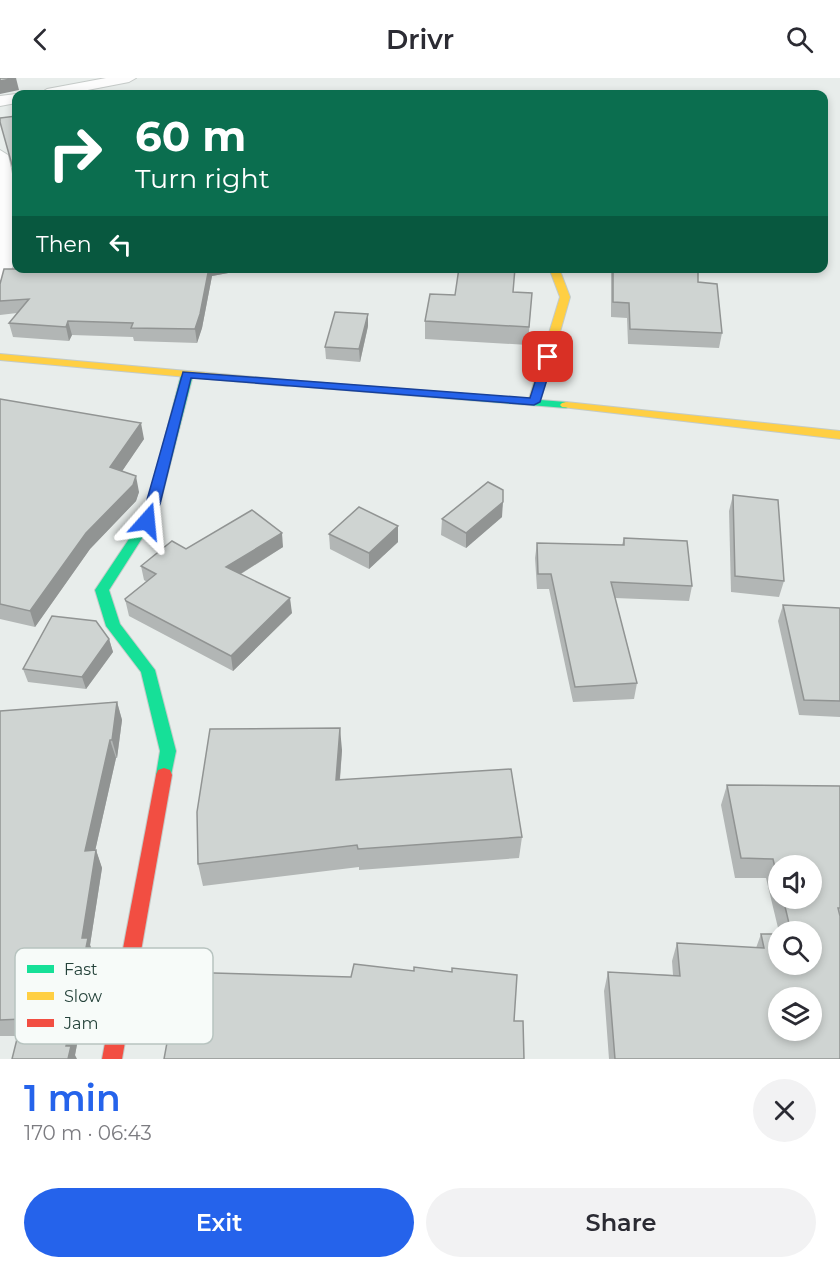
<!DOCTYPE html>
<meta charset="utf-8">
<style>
:root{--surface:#fff;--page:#f2f2f3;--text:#2b2b33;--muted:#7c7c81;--accent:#2563eb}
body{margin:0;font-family:Montserrat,sans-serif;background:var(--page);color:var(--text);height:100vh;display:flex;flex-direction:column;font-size:22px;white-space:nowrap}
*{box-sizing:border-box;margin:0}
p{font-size:20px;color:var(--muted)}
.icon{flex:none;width:33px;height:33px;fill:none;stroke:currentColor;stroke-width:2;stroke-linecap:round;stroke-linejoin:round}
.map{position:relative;height:981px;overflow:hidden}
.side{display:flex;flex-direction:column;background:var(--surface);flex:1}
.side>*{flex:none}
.top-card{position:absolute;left:12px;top:12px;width:816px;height:183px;border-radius:12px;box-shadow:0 3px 9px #0003;background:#0b6e4f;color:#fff;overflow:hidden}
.tools{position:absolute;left:768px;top:777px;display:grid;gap:12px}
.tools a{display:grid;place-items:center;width:54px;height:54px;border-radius:50%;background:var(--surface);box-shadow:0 3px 9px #0003;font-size:30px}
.pin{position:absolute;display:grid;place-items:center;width:51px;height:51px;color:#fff;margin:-26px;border-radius:12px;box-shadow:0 3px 9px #0006}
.me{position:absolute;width:66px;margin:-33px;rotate:18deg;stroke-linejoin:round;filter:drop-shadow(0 0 4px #0008)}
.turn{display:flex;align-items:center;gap:21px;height:126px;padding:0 24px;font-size:27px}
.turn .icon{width:78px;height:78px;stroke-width:2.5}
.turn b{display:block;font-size:42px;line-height:51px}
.then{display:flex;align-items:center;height:57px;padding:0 24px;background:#0003;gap:12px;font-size:22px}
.round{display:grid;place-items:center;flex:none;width:63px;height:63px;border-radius:32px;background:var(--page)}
.summary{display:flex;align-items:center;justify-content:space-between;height:102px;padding:0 24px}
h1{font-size:36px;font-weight:600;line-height:45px;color:var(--accent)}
.primary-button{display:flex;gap:12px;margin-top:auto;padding:12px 24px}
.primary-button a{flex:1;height:69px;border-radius:36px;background:var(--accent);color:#fff;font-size:24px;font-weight:600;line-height:69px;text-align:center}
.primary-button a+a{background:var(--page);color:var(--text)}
header{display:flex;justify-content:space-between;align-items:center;height:78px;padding:0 24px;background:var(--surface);font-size:27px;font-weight:600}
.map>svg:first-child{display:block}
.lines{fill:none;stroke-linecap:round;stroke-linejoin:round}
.street-casing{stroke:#c5cac8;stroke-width:2}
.fast-casing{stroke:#c3cbc8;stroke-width:2}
.slow-casing{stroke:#c3cbc8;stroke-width:2}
.jam-casing{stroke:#c3cbc8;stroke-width:2}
.street{fill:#fcfcfc;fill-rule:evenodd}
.fast{fill:#16e098;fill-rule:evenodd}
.slow{fill:#ffcf43;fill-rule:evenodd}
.jam{fill:#f24e42;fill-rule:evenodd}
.wall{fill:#b2b6b5;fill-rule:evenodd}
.shaded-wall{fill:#919493}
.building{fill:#cfd4d2;stroke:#919493;stroke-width:1.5;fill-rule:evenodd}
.route{fill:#2563eb;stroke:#184099;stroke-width:1.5}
.key{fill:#f7fbf9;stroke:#b8c4c0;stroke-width:1.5}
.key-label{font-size:16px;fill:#24423a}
</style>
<header><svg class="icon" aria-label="back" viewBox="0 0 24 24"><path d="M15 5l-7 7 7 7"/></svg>Drivr<svg class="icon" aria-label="search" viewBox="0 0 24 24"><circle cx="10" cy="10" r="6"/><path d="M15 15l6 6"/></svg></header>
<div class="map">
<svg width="840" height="981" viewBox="0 0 840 981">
<rect width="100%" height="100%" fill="#e8edeb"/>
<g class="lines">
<defs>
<g id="street">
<polygon points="106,0 136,0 129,4 67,16 39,16 47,11"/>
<polygon points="16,16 16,25 0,28 0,18"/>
<path d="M0,72L8,77C16,110 26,172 7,200L0,202Z"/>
</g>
<g id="fast">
<polygon points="187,294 193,297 160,426 153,443 109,512 120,546 155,592 176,673 170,702 164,704 158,702 156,697 160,673 141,594 106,548 95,512 141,443 148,426 181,297"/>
<polygon points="287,302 566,324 572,327 566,330 283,307 281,305"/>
</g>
<g id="slow">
<polygon points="549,190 559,190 570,219 540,324 534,327 528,324 560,219"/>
<polygon points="0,276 287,302 293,305 287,308 0,282"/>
<polygon points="566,324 840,353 840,361 562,329 560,327 562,325"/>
</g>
<polygon id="jam" points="164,690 170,692 172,697 122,981 102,981 156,697 158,692"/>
</defs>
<!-- street casing -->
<use href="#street" class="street-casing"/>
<!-- fast casing -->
<use href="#fast" class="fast-casing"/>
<!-- slow casing -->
<use href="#slow" class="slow-casing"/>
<!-- jam casing -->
<use href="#jam" class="jam-casing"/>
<!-- street -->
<use href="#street" class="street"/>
<!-- fast -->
<use href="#fast" class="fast"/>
<!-- slow -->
<use href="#slow" class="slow"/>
<!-- jam -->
<use href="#jam" class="jam"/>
</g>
<!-- wall -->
<g class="wall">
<polygon points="611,190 698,190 698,204 722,255 719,270 628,266 627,240 611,239"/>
<polygon points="16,191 239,193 212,198 202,250 197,265 134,263 133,259 72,257 69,263 13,259 9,245 17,235 0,237 0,206"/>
<polygon points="513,214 532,215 528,267 425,261 425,243 455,217"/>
<polygon points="368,248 360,284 326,281 325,269"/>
<polygon points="0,321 144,361 122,393 139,414 136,423 90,471 35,549 0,541"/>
<polygon points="733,417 784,503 779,519 731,514 729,433"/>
<polygon points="502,439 466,470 441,457 442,441"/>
<polygon points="398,448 398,464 369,491 330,471 329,456"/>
<polygon points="624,460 692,508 689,523 615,520 637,605 634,621 573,624 549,511 537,511 535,480 537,465 622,467"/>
<polygon points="283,469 241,496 292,535 233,593 129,538 125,521 147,504 144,502 141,488 186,471"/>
<polygon points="783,527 840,530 840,639 799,637 778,543"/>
<polygon points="109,561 113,574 86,611 28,604 23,591"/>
<polygon points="117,624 122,642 117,680 116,680 95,773 96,772 102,790 90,867 94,877 75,977 18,958 0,958 0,633"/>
<polygon points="342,672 340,702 522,759 519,780 359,792 359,789 203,808 198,786"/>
<path d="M727,707L840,708V981H609L604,913L608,894L673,897L672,883L677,865L756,870L761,856L778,886L812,854H779L766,800H735L721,727ZM778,788L812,820H778Z"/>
</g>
<!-- shaded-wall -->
<g class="shaded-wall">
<polygon points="16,0 19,12 0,16 0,3"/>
<polygon points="209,190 239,190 239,193 212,198 202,250 197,265 195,251"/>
<polygon points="368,236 368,248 360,284 359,271"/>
<polygon points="68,243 72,257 69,263 66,249"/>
<polygon points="141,345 144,361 114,405 110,389"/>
<polygon points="136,398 139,414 136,423 90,471 35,549 30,533 86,455"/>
<polygon points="503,424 502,439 466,470 466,455"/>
<polygon points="398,448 398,464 369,491 369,475"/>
<polygon points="282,455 283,469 229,503 226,489"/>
<polygon points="290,520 292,535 233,593 231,578"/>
<polygon points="109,561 113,574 86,611 82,599"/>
<polygon points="117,624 122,642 117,680 112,662"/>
<polygon points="340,650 342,672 338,724 336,702"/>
<polygon points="110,662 116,680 91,791 85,773"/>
<polygon points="96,772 102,790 90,867 94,877 75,977 77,981 68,981 66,968 82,860"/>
</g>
<!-- building -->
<g class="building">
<polygon points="0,0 16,0 0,3"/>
<polygon points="16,38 16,94 14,94 0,44 0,40"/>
<polygon points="16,143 16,190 209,190 200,236 195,251 131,250 133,245 68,243 66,249 9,245 29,221 0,223 0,206 4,191 16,191 14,166"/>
<polygon points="459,190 515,190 513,214 532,215 529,249 425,243 430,216 455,217"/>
<polygon points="613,190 698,190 698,204 717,206 722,255 630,251 629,225 613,224"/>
<polygon points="335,234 368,236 359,271 325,269"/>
<polygon points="0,321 141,345 110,389 136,398 133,407 86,455 30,533 0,526"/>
<polygon points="488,404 503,412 503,424 466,455 442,441"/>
<polygon points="733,417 778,422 784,503 735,498"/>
<polygon points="359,429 398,448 369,475 329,456"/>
<polygon points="252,432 282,455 226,489 290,520 231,578 126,523 125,521 156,496 141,488 172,463 186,471"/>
<polygon points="624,460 687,463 692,508 611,504 637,605 575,609 551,496 538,496 537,465 624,467"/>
<polygon points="783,527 840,530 840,623 804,622"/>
<polygon points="52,538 96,543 109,561 82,599 23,591"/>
<polygon points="117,624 112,662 110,662 85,773 96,772 82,860 88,860 66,968 71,968 68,981 12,981 22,941 0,942 0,633"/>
<polygon points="340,650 336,702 511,691 522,759 358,771 357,767 198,786 197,734 210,651"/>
<path d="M727,707L840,708V830H838L840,838V981H615L608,894L680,898L677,865L764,870L761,856H778V886H812V854H791L783,820H812V788H778V803L773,781L741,780ZM778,920H812V952H778Z"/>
<polygon points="354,886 414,893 414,889 452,894 452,890 517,897 514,943 523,943 524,981 164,981 180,894 351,899"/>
</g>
<!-- route -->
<polygon class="route" points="548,275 554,279 540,324 534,327 191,300 160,426 152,446 147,447 141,443 183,294 530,320 543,279"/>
<!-- legend -->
<rect x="15" y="870" width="198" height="96" rx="9" class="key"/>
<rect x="27" y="887" width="27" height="8" fill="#16e098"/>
<rect x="27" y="914" width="27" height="8" fill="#ffcf43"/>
<rect x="27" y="941" width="27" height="8" fill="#f24e42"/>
<g class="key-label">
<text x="64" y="897">Fast</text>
<text x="64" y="924">Slow</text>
<text x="64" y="951">Jam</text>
</g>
</svg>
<div class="tools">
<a><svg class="icon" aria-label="sound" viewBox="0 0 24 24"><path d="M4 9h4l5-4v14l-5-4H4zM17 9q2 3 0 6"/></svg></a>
<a><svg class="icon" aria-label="search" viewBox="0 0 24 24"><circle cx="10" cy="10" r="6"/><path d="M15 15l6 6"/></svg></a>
<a><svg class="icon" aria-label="layers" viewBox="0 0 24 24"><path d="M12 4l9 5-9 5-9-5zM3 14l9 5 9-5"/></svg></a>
</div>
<div class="pin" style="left:548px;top:279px;background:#d93025"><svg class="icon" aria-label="arrive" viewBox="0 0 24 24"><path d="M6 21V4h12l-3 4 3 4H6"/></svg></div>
<svg class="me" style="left:147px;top:443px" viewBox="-20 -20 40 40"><path d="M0-17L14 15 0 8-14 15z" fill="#2563eb" stroke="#fff" stroke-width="4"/></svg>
<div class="top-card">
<div class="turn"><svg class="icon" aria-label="right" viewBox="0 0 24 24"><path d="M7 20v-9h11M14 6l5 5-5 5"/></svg><div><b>60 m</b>Turn right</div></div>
<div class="then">Then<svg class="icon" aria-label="left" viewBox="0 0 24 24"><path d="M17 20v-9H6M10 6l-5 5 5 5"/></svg></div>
</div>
</div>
<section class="side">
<div class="summary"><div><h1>1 min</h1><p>170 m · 06:43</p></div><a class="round"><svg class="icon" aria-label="close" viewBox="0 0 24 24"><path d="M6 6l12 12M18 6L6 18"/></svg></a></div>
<div class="primary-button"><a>Exit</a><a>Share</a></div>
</section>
